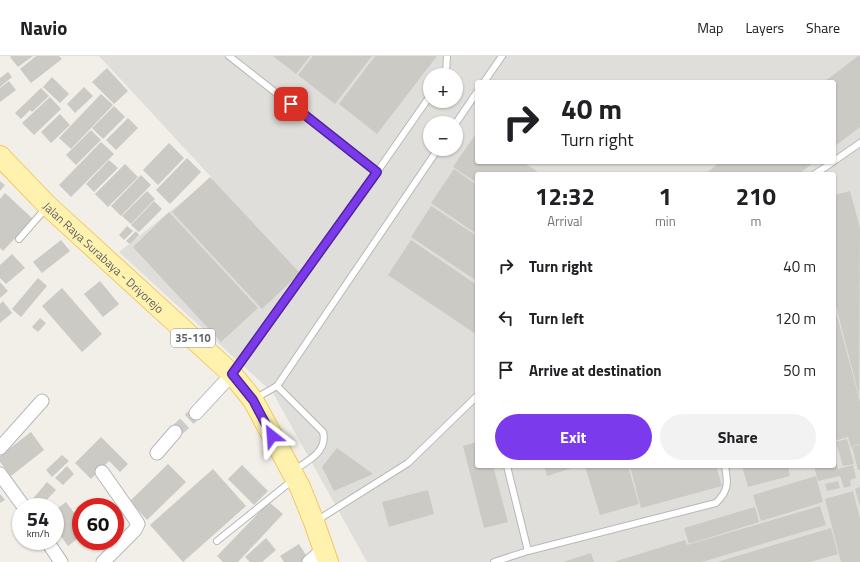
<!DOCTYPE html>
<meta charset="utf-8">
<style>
:root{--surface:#fff;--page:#f2f2f2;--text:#202124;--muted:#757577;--line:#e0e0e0;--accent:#7c3aed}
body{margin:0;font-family:"Titillium Web",sans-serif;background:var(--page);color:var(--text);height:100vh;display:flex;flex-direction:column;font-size:15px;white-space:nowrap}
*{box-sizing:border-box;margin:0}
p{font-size:13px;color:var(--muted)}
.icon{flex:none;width:22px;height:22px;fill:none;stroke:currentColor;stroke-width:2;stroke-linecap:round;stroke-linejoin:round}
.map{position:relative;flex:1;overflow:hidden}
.details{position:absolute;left:475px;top:116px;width:361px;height:296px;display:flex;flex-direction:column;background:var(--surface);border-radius:4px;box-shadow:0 1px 3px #0004}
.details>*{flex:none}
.top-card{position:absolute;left:475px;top:24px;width:361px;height:84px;border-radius:4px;box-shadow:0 1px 3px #0004;background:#fff;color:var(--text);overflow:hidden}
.controls{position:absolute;left:423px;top:12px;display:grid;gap:8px}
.controls a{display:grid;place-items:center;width:40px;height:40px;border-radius:50%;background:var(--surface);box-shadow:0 1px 3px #0004;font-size:20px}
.speed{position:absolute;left:12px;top:442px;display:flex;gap:8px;font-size:20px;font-weight:700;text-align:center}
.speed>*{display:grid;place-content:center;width:52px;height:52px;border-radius:50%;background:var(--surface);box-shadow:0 1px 3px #0004;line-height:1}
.speed small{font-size:10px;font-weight:400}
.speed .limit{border:6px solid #d22;background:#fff;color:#111}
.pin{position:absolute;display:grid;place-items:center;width:34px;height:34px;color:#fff;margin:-17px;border-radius:8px;box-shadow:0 2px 6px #0006}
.me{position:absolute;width:44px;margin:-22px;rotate:332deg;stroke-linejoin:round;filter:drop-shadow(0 0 3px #0008)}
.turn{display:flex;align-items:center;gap:14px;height:84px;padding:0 20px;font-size:18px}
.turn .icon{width:52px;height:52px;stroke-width:2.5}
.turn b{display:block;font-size:28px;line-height:34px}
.eta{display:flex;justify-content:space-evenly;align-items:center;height:68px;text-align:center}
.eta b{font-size:24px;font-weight:700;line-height:28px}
.cta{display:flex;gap:8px;margin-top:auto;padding:8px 20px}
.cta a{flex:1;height:46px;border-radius:24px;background:var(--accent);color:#fff;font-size:16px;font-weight:700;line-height:46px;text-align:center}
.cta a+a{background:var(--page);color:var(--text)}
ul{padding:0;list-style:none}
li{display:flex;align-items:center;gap:12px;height:52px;padding:0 20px}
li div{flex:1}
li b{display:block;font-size:15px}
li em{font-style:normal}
header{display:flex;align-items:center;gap:24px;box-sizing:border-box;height:56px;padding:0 20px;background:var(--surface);border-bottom:1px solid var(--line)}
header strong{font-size:19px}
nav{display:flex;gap:22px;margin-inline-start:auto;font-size:14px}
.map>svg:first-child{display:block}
.industrial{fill:#e0deda;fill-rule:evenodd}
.building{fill:#cccac5}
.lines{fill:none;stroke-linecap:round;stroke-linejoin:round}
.minor-tunnel{stroke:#ccccc8;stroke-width:13;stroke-dasharray:13 6;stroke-linecap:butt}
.service-casing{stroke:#b5b8bc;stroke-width:8}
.minor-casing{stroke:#b5b8bc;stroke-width:15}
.primary-casing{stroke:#f2c960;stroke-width:22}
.service{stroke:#fff;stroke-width:6}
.minor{stroke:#fff;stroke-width:13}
.primary{stroke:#fff2af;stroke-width:20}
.route-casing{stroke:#51269a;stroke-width:10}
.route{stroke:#7c3aed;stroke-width:7}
.labels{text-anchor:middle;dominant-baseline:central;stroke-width:4;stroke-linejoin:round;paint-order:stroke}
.shield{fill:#fff;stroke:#8f9295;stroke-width:1}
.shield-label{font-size:11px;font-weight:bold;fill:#5f6368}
.street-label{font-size:12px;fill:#5f6368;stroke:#fff}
</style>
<header>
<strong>Navio</strong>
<nav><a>Map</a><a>Layers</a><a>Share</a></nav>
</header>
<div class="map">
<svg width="860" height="506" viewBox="0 0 860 506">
<rect width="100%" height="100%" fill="#f1efe8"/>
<!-- industrial -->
<path class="industrial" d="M99,0H860V506H367L273,337L119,196L212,122ZM430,19H456V45H430ZM477,26H834V106H477ZM430,67H456V93H430ZM477,118H834V410H477Z"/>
<!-- building -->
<g class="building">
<polygon points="11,0 33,0 18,11 10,1"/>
<polygon points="36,0 59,0 62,3 31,27 20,13"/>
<polygon points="273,0 310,0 296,18"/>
<polygon points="313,0 372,0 335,48 298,19"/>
<polygon points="375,0 437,0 377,78 339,48"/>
<polygon points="858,0 860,0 860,71 834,91 834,26 824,26"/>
<polygon points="107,12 128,35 114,48 92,26"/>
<polygon points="8,16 12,21 0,31 0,22"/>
<polygon points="52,21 69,38 60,47 43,31"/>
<polygon points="9,25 16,34 0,46 0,32"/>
<polygon points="84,31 93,40 75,57 67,48"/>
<polygon points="41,32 49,40 32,56 30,54 21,63 15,57"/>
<polygon points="101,38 113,49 71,93 59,82"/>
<polygon points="50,41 61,53 34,79 22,67"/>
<polygon points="114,50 125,61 103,83 92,72"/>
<polygon points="60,58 70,69 51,87 41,76"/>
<polygon points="128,62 138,72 116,94 106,84"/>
<polygon points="91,74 101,84 76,109 66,99"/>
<polygon points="477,76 477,106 523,106 541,118 477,118 477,127 453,111"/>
<polygon points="101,86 114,98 71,141 59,129"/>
<polygon points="169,87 184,102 158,129 143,114"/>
<polygon points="187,102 201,116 170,148 156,134"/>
<polygon points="109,104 118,112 94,136 86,128"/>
<polygon points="720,106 814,106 799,118 705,118"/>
<polygon points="125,108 138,121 108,151 95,138"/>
<polygon points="454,113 477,129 477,178 431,147"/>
<polygon points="141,119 151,129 121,160 111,150"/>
<polygon points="210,121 300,217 262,253 172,156"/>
<polygon points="0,125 5,129 0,135"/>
<polygon points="147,135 155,143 131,168 122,160"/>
<polygon points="850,135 860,172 859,340 834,242 834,139"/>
<polygon points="5,137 33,163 3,195 0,192 0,143"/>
<polygon points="154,145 162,153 139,176 131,169"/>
<polygon points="431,150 477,180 477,225 411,181"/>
<polygon points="169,156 258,252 221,286 133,191"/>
<polygon points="127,170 133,175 124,184 119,179"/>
<polygon points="136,175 139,179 130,188 126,185"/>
<polygon points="61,184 70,195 42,217 33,206"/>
<polygon points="411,184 477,229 477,279 388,219"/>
<polygon points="12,198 25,212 6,228 0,222 0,209"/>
<polygon points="38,222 47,230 21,261 12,253"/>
<polygon points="100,225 119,248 103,261 84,238"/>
<polygon points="0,226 8,235 0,242"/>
<polygon points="62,232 102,278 82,296 42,250"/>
<polygon points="3,245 12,257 0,267 0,248"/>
<polygon points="834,249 860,346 860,388 851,391 848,381 834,385"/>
<polygon points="40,262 46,267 38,276 32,271"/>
<polygon points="31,376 44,394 11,420 0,406 0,400"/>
<polygon points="101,381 128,408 120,416 109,405 91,423 75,407"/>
<polygon points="847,383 854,408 843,410 836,386"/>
<polygon points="477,386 477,410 493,410 508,466 484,472 463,390"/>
<polygon points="860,389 860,414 858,414 852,391"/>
<polygon points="337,392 373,418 334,435 322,411"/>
<polygon points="62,399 69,405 52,421 46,414"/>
<polygon points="834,400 838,413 853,409 856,422 850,424 851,430 844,432 840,420 818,425 814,410 834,410"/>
<polygon points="168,408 186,426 147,464 130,445"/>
<polygon points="242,409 268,435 254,449 228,423"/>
<polygon points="67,410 74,418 63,429 55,422"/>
<polygon points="544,410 578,410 547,420"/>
<polygon points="585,410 628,410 639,448 600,459"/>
<polygon points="630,410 716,410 722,430 641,452"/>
<polygon points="742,410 788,410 790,420 748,431"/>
<polygon points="213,413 246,450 183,506 150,469"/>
<polygon points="816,420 823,446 761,465 753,439"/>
<polygon points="838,425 840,432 827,435 825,428"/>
<polygon points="47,426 56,434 40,451 37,451 31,445"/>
<polygon points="860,431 860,451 855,433"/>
<polygon points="428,434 434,458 389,471 382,446"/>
<polygon points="853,435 860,462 860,506 841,506 825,443"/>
<polygon points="0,438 5,444 0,447"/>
<polygon points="66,446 81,466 81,480 68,490 55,472 55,454"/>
<polygon points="269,446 283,458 238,506 223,506 217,500"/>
<polygon points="820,450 826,469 702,506 613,506 685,484 687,489"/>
<polygon points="755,451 759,466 689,488 684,472"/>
<polygon points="831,472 838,498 810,506 717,506"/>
<polygon points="266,482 276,494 262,506 250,506 245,501"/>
<polygon points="299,488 309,504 306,506 284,506 280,500"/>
<polygon points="591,497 594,506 563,506"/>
</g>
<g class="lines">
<!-- minor-tunnel -->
<polyline class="minor-tunnel" points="175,376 196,357"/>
<defs>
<g id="service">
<polyline points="229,0 377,116"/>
<polyline points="444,19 446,17 447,0"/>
<polyline points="484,26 502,0"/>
<polyline points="456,67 477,36"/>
<polyline points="834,105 860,87"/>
<polyline points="815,118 833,106"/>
<polyline points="19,183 47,151"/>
<polyline points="234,315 377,116 430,40"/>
<polyline points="256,342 277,330"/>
<polyline points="507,410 528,495"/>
<path d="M294,414C308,405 328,395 323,376L277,330L438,93"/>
<polyline points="316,465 408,407 477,340"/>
<polyline points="217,485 294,423"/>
<path d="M494,506L528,495L716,447C729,434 728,427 725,410"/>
</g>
<g id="minor">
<polyline points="196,357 232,318"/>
<polyline points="0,392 42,345"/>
<polyline points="157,397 175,376"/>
<polyline points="102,416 133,460 138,468 135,474 103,506"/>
<polyline points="0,418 24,451"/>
<polyline points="47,485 61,506"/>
<polyline points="309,506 324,493"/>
</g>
<g id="primary">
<path id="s1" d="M0,100L48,150L232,318L253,344L300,431L314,466L328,506"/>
</g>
</defs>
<!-- service casing -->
<use href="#service" class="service-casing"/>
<!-- minor casing -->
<use href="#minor" class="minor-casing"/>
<!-- primary casing -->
<use href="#primary" class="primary-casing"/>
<!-- service -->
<use href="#service" class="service"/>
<!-- minor -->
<use href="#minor" class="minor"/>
<!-- primary -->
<use href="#primary" class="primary"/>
</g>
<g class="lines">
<defs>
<polyline id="route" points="272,380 253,344 232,318 377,116 291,48"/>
</defs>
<!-- route casing -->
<use href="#route" class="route-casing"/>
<!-- route -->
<use href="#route" class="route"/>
</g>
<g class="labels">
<!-- shield labels -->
<rect class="shield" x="171" y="273" width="44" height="18" rx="3"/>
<g class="shield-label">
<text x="193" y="282">35-110</text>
</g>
<!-- street labels -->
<g class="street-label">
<text stroke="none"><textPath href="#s1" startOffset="145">Jalan Raya Surabaya - Driyorejo</textPath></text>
</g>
</g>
</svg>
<div class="controls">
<a>+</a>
<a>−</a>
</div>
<div class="speed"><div>54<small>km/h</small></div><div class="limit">60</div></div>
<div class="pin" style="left:291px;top:48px;background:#d93025"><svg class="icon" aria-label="arrive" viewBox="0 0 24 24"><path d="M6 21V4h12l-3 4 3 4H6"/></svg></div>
<svg class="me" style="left:272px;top:380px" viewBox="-20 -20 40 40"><path d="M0-17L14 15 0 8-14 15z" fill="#7c3aed" stroke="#fff" stroke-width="4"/></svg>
<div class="top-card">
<div class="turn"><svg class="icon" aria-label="right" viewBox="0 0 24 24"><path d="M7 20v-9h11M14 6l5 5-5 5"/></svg><div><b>40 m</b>Turn right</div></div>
</div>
<section class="details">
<div class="eta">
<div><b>12:32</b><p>Arrival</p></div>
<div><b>1</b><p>min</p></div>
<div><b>210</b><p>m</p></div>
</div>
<ul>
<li><svg class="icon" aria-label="right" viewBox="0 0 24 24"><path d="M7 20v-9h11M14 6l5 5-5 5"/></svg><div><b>Turn right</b></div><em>40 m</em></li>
<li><svg class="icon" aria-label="left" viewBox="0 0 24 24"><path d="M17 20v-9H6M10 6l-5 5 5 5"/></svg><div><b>Turn left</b></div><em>120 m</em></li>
<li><svg class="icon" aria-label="arrive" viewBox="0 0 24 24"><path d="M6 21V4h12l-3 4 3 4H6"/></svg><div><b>Arrive at destination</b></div><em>50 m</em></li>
</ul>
<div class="cta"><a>Exit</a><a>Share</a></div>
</section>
</div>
